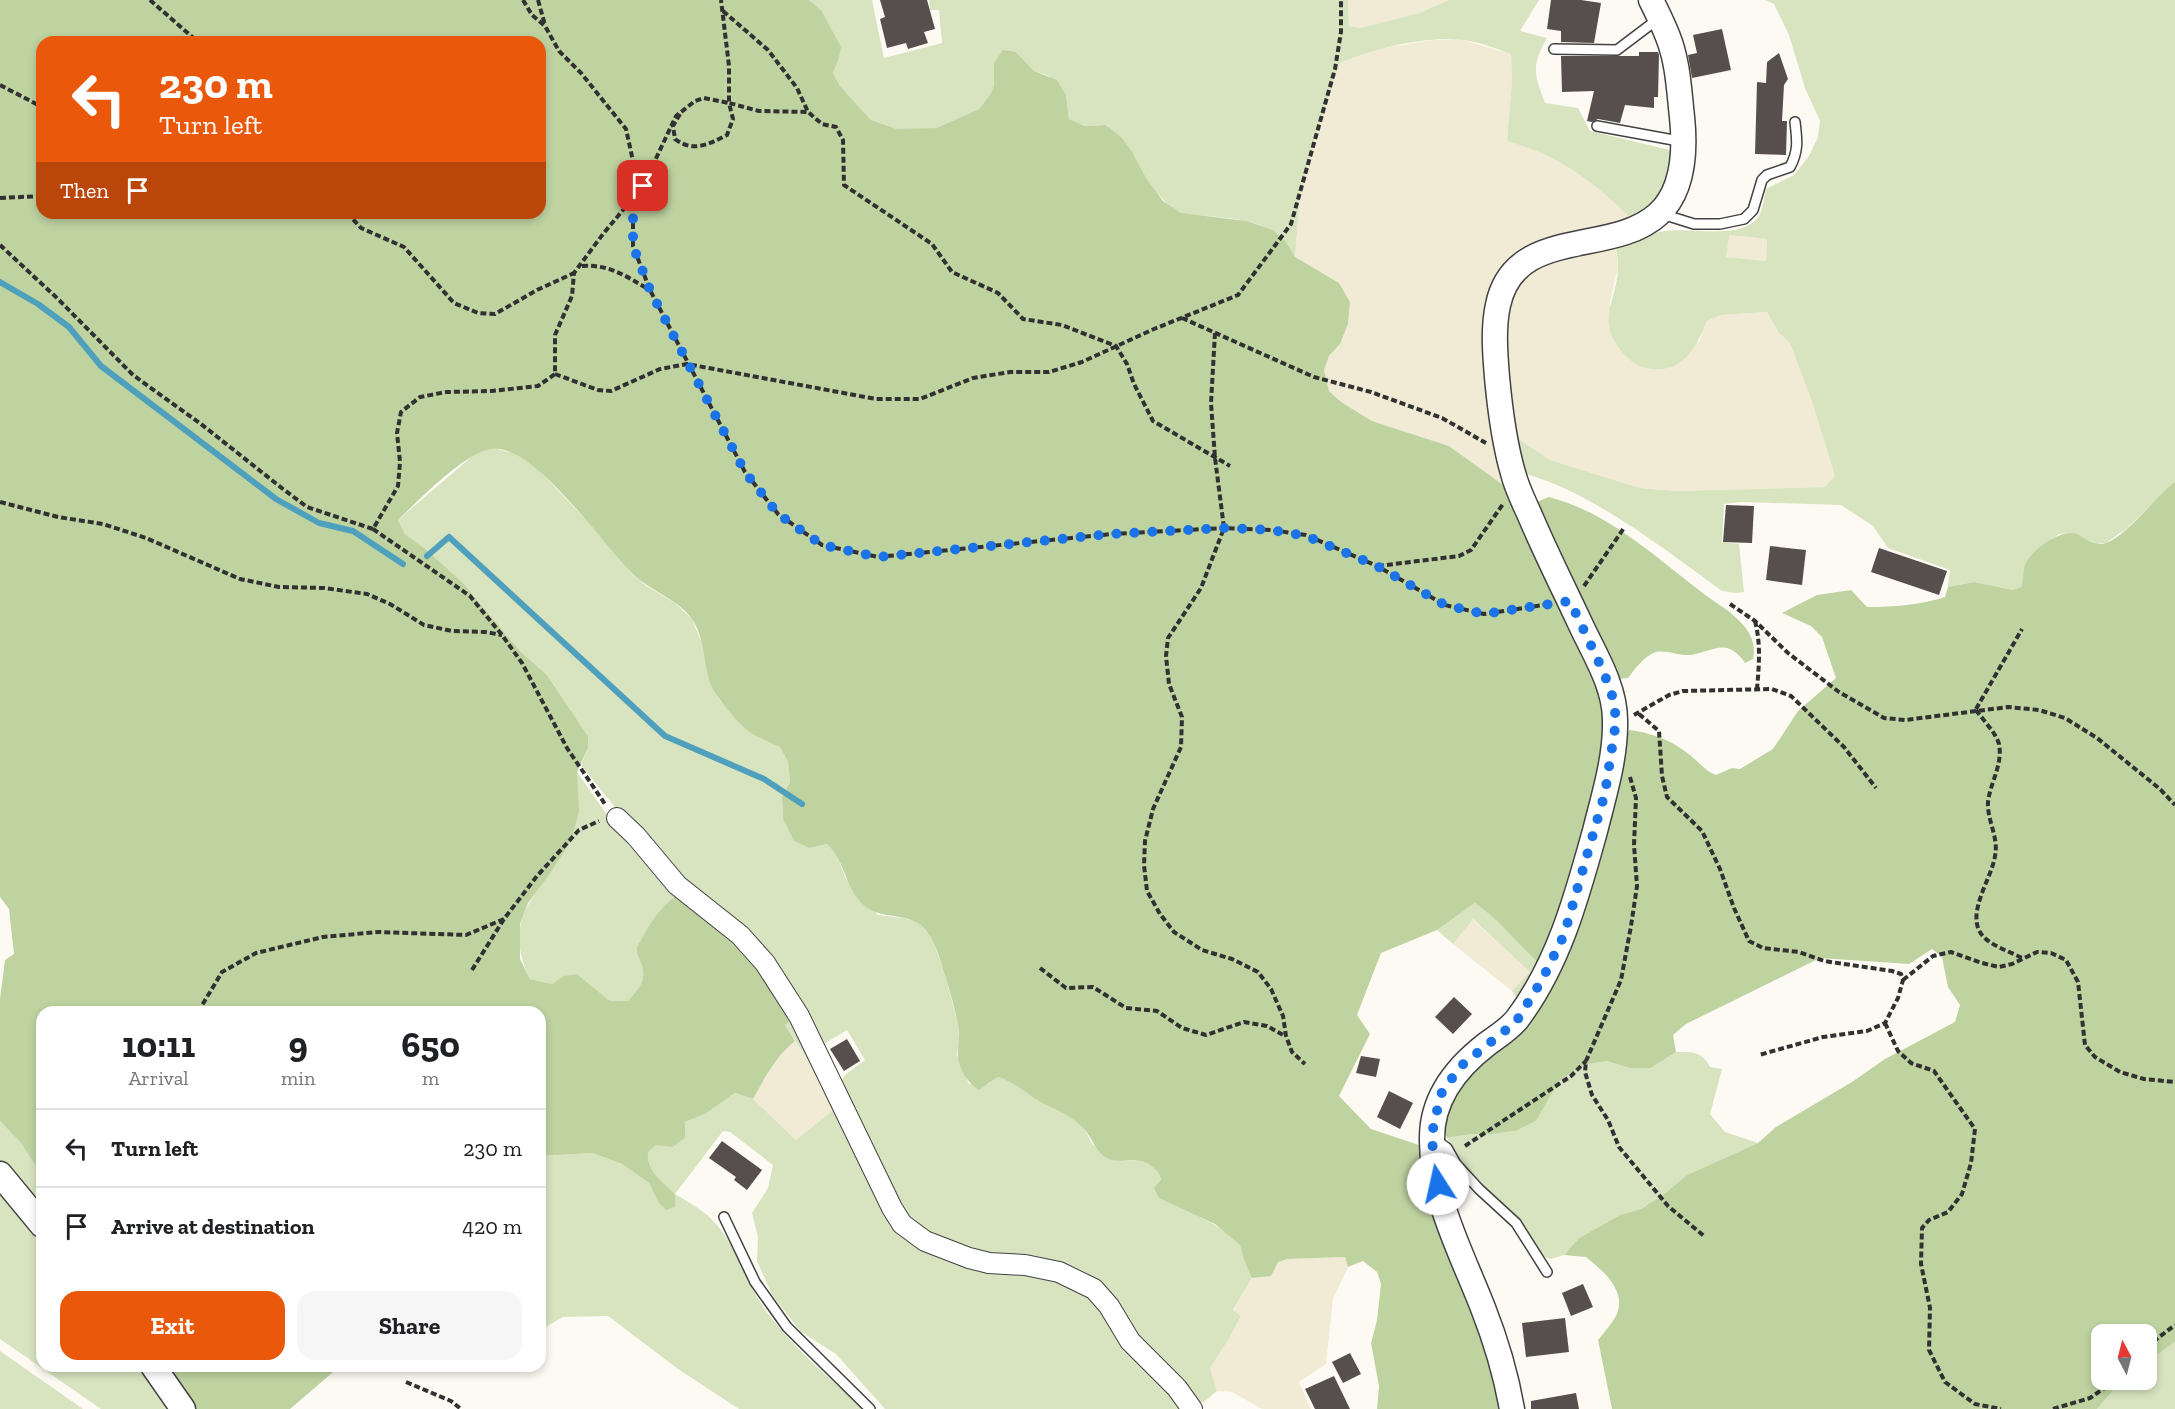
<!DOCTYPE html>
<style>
:root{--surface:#fff;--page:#f6f6f6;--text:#202124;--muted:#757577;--line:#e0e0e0;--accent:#ea580c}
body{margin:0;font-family:"Zilla Slab",serif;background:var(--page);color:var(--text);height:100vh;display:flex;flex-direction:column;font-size:22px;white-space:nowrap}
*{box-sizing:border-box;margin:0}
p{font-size:20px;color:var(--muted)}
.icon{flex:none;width:33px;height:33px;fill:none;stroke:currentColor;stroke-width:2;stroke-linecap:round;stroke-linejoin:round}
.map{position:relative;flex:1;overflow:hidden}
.sheet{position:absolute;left:36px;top:1006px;width:510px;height:366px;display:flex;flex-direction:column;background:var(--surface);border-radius:18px;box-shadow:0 3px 9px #0003}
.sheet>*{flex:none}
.top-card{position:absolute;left:36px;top:36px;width:510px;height:183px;border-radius:18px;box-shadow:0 3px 9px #0003;background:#ea580c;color:#fff;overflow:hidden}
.needle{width:39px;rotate:353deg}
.buttons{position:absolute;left:2091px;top:1324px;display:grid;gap:12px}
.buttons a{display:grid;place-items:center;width:66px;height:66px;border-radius:12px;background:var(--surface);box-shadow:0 3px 9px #0003;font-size:30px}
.pin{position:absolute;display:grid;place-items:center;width:51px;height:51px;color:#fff;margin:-26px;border-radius:12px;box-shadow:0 3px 9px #0006}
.me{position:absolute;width:66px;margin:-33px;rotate:350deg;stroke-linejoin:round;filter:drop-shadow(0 0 4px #0008)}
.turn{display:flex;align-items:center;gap:21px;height:126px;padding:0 24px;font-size:27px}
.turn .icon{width:78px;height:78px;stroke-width:2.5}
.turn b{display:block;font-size:42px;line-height:51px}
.then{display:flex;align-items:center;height:57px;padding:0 24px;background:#0003;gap:12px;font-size:22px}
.eta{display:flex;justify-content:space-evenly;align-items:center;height:102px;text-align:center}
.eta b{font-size:36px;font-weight:700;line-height:42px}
.action{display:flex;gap:12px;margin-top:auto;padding:12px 24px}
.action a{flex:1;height:69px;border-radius:18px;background:var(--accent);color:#fff;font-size:24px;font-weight:700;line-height:69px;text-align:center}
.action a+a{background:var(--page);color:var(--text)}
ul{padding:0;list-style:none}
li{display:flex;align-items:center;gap:18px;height:78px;padding:0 24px;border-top:2px solid var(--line)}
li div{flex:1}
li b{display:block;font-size:22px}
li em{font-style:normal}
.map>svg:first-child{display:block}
.farmland{fill:#f1ebd5}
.green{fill:#d8e4c0;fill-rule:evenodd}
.forest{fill:#bfd3a1;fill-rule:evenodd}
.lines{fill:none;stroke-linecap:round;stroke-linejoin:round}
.stream{stroke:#4ea0bd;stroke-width:6}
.building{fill:#574f4d}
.service-casing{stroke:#424242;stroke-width:12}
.minor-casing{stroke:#424242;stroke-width:22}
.tertiary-casing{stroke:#424242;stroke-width:27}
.path{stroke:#313131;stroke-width:4;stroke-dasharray:6 3;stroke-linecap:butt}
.service{stroke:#fff;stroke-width:9}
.minor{stroke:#fff;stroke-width:20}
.tertiary{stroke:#fff;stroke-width:24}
.route{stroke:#1a73e8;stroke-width:10;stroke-dasharray:0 18}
</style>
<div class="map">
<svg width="2175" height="1409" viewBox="0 0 2175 1409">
<rect width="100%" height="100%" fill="#fdfaf3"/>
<!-- farmland -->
<g class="farmland">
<polygon points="1348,0 1449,0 1419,13 1360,28 1349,26"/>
<polygon points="1432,40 1463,40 1511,54 1512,80 1507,141 1535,149 1572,168 1588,179 1633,219 1509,264 1493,284 1485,310 1483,341 1506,487 1449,446 1372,421 1341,402 1329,391 1324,370 1329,356 1340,344 1348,324 1350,302 1295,257 1300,195 1314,141 1340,63 1367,51"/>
<polygon points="1728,235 1767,239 1766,261 1726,257"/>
<polygon points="1616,248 1618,267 1609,306 1699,342 1707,321 1721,315 1767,312 1779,333 1790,343 1812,402 1835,476 1826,487 1675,491 1640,488 1550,460 1513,435 1508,393 1506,307 1516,286 1531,270 1555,258"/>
<polygon points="1472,919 1531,972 1512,991 1453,944"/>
<polygon points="795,1041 806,1057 833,1110 796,1140 753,1099 774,1064 786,1048"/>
<polygon points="1345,1257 1348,1267 1333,1299 1326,1364 1299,1382 1311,1409 1262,1409 1232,1392 1217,1391 1210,1368 1230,1337 1241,1316 1233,1311 1252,1278 1271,1276 1278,1262 1287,1259"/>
</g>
<!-- green -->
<g class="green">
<path d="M809,0H872L884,58L942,43L939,10H930L929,0H1348L1349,26L1360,28L1419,13L1449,0H1539L1520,31L1547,38C1531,66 1534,74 1545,103L1578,108L1590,131L1674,151L1664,188L1653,205L1632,219C1592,181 1561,156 1507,141L1512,80L1511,54C1496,49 1478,41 1462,40C1424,36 1375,48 1340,63L1314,141L1300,195L1295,257C1274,221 1247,220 1208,216C1200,215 1188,216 1181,213C1161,206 1121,145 1107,125L1085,126L1069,119L1066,95L1049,76L1034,71L1016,52L994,63V85L991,93L979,109L937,129H897L871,120L840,86L833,73L838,61L821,10Z"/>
<path d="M1765,0H2175V482L2126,529L2106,543L2096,544L2073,533L2059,534L2042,546L2032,554L2021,587L2013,590L1974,582L1948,587L1950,570L1888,548L1873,526L1841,505L1741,502L1724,504L1722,542L1739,544L1744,592L1736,593L1722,591C1664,549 1591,491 1522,473L1513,435L1550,460L1640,488L1675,491L1825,487L1835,476L1812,402L1790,343L1779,333L1767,312L1721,315L1707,321C1699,341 1687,367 1662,369C1646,370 1635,366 1624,354C1593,319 1618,302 1618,266C1618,260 1617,254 1616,248C1632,244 1648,233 1665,231C1692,227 1742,241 1759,216C1763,209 1764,197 1766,189L1794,175L1809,156L1818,137L1820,121L1805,88L1789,35L1774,4ZM1729,235L1767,239L1766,261L1726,257Z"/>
<path d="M493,448L513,453L534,465L587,521L632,574L648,587L675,603L692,619L701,641L711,685L720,701L761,739L780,747L788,762L790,782L782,797L783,819L794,841L809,848L827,844L836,853L846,879L878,915L903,918L918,922L931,935L944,971L958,1024L959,1038L957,1055L969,1084L987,1085L998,1077L1010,1081L1044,1104L1066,1113L1084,1128L1092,1144L1117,1161L1142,1160L1159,1171L1161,1180L1159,1198C1177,1205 1232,1230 1241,1246C1245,1254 1248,1268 1252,1278L1233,1310L1241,1316L1230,1337L1210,1368L1217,1391L1204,1402L1194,1403L1137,1342L1092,1282L979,1258L904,1221L853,1117L842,1080L845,1075L865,1060L847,1030L819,1047L698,895L626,821L581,765L588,748V736L547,675L521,652L463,583L428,551L405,534L398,520L476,453Z"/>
<path d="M577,772L612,822L681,894L661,909L637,947C637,955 640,958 642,966C647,981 637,990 628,1001H610L577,974L564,977L552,984L530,979C503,922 531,903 560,857C563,852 568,847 570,842C575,831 577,787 577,772Z"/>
<polygon points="1475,903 1494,918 1542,967 1517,999 1512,991 1530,972 1473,919 1453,944 1437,930"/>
<path d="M796,1018L901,1228L1088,1291L1186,1409H885L836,1354L800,1331L772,1295L757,1261L758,1237L752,1213L768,1188L773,1165L730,1132L723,1131L675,1194C690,1203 705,1211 716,1224C737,1248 745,1281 764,1308C791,1346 829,1378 864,1409H739L678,1369L608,1316L563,1317L540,1330V1156L592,1153L622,1164L649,1183L658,1202L675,1194C663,1182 646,1171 648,1152L656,1144L673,1147L685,1138V1122L705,1114L735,1093L753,1099L796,1140L833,1110L806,1057L785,1025Z"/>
<path d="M1676,1052C1692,1052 1702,1051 1710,1067L1722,1069L1710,1114L1725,1132L1758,1143L1687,1175L1664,1194L1641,1209L1620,1215L1579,1238L1564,1255L1550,1259L1538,1254L1526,1230L1519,1221L1479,1186L1457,1160L1447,1138L1469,1133L1492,1134L1516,1131L1536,1121L1559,1081L1583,1065L1607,1061L1629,1068H1651Z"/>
<polygon points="0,1121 21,1143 42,1176 42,1215 0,1165"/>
<polygon points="0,1189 42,1238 42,1366 143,1367 174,1409 101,1409 0,1339"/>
<polygon points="2175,1342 2175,1409 2097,1409 2122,1380 2146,1380 2147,1362"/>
<polygon points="0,1351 83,1409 0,1409"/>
</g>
<!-- forest -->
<g class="forest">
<path d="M0,0H809L821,10L841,47L838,61L833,73L840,86L871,120L897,129L937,128L979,109L991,93L994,85V63L1003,50L1016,52L1034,71L1057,80L1066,95L1069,119L1085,126L1106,125L1122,138L1132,152L1146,178L1163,201L1181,213L1247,221L1273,230L1286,242L1295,257L1339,283L1350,302L1348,324L1340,344L1329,356L1324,370L1329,391L1341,402L1372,421L1449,446L1506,487L1593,674L1602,709L1603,748L1592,807L1542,967L1494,918L1475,903L1437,930L1381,953L1357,1015L1370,1034L1339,1096L1371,1129L1422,1146L1482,1333L1504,1409H1377L1379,1386L1371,1343L1377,1320L1381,1284L1377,1272L1363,1261L1348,1267L1345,1257L1287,1259L1278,1262L1271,1276L1252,1278L1245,1262L1240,1245L1215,1224L1159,1198L1154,1188L1161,1180C1159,1172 1158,1171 1151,1166C1135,1154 1123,1166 1107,1158C1094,1151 1092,1135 1081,1126C1067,1113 1058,1111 1042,1103C1027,1094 1015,1082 998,1077L979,1090C968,1083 957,1067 958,1052C958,1043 960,1034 958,1025C955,1009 949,988 944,972C939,955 932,930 916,922C895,912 874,920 858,899C844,881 844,860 827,844L809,848L794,841L783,819L782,797L790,782L788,762L780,747C770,743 760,739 751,733C741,726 715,697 711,685C703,664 705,638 692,619C679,600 651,591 634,575C604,547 534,442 491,449C464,453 419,500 398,520L405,534L428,551L463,583L521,652L547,675L588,736V748L577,772L579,811L571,841L549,875L528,903L520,924V959L530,979L552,984L564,976L577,974L610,1001H628C637,990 647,981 642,966C640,958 636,955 637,947C648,928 660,903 681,894L720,921L796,1018L785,1025L795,1041C776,1056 765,1078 753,1099L735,1093L705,1114L685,1122V1138L673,1147L656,1145L648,1152C646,1171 663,1182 675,1194V1207L666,1210L658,1202L649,1183L622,1164L592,1153L540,1156V1012H42V1176L21,1143L0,1121V999L5,960L14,954L9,909L0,897ZM42,42H540V213H42Z"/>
<path d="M2175,482V1342L2147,1362L2146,1335H2102V1380H2122L2097,1409H1612L1598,1340C1604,1332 1611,1325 1616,1316C1628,1291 1603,1271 1586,1257L1564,1255L1579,1238L1620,1215L1641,1209L1664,1194L1687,1175L1758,1143L1776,1127L1852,1082L1885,1059L1955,1022L1960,1005L1948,987L1942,957L1932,949L1909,964L1820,958L1686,1024L1673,1035L1676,1052L1651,1068H1629L1607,1061L1583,1065L1559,1081L1536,1121L1516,1131L1492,1134H1469L1447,1138L1442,1125L1451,1094L1480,1062L1520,1027L1618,777L1629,730C1648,732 1671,740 1686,752C1698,760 1703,770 1716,775L1732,768L1740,769L1773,749L1798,711L1836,678L1822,637L1811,626L1782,613L1817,595L1851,590L1867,607C1894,607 1920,605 1945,597L1948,587L1974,582L2013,590L2021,587C2024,580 2023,571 2025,565C2030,550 2062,528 2077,534C2086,539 2096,547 2106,543C2128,535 2155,497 2175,482Z"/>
<path d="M1549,497C1619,515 1669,572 1727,610C1743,623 1758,637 1753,659L1745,663C1726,636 1714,652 1690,655C1679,656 1666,650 1656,652C1644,656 1635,669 1628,678L1617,679L1534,503Z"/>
<polygon points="163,1367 339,1367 290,1409 193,1409"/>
</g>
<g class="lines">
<!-- stream -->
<g class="stream">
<polyline points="0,282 38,304 69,327 101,366 276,499 319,523 353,531 403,564"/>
<polyline points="427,556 449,537 665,736 764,779 802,804"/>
</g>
</g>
<!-- building -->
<g class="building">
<polygon points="880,0 927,0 935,29 924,32 928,43 908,49 906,43 887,48 880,19 885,17"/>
<polygon points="1551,0 1581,0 1601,3 1594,43 1561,42 1561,31 1547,29"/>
<polygon points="1722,29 1731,70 1692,78 1688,55 1697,53 1693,35"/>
<polygon points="1639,52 1658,52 1659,55 1658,97 1654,97 1654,108 1625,105 1620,123 1598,119 1592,122 1587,121 1594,91 1562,92 1561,56 1639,56"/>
<polygon points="1779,53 1788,79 1784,85 1782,121 1787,121 1786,155 1755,154 1757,82 1766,83 1767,62"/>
<polygon points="1726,505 1754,506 1752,543 1723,542"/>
<polygon points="1770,546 1806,550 1802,585 1766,580"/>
<polygon points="1879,548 1947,571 1939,595 1871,572"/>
<polygon points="1454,997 1472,1014 1453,1034 1435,1017"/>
<polygon points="847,1039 860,1061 844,1071 830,1049"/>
<polygon points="1361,1056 1380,1059 1376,1077 1356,1073"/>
<polygon points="1389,1091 1413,1103 1400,1129 1377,1117"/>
<polygon points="722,1141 762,1170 747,1190 734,1180 736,1177 709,1158"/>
<polygon points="1583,1284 1593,1307 1571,1316 1562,1293"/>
<polygon points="1565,1318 1569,1352 1526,1357 1522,1323"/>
<polygon points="1350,1353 1361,1374 1343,1383 1332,1362"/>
<polygon points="1334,1376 1350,1409 1315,1409 1305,1389"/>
<polygon points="1576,1393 1579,1409 1531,1409 1531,1401"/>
</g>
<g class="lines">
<defs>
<g id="service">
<polyline points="1554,49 1617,50 1658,19"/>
<polyline points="1597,126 1679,141"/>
<path d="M1662,214L1694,224H1720L1744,219L1753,210L1762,180L1767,175L1790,167C1799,151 1797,139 1795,122"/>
<polyline points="1436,1140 1447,1148 1456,1164 1479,1189 1516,1223 1547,1272"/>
<polyline points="724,1217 755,1282 787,1327 870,1409"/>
</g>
<polyline id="minor" points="617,818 636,836 677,885 740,935 765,963 799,1016 892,1208 902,1224 925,1241 969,1258 989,1263 1025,1265 1059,1272 1094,1289 1109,1306 1130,1341 1177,1388 1192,1409"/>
<g id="tertiary">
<polyline points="0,1174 42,1225"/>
<polyline points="153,1366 183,1409"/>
<path d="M1512,1409C1506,1375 1496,1341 1483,1308C1462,1254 1431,1197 1432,1138C1432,1098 1457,1067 1487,1044C1498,1036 1511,1028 1518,1018C1559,963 1577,896 1595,831C1604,795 1616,757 1615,720C1615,685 1593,652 1579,621C1563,587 1546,553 1531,518C1525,504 1517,489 1513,473C1504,442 1500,410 1497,377C1495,353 1493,328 1498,305C1521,194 1701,299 1682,117C1679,90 1678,62 1668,37C1663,24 1657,12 1651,0"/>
</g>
</defs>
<!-- service casing -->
<use href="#service" class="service-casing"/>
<!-- minor casing -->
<use href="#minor" class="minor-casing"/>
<!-- tertiary casing -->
<use href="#tertiary" class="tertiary-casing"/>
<!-- path -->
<g class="path">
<polyline points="150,0 198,42"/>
<polyline points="523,0 532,15 545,26 559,51 581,73 626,129 633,161 631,182 633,199 633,246 650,290 745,472 778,514 822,545 878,557 1112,534 1224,528 1271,530 1306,535 1377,566 1445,605 1484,614 1550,604"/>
<polyline points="538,0 545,25"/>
<polyline points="723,11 768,50 797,88 808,112 822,124 836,127 843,140 844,185 932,244 952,272 998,293 1023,319 1062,325 1116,346 1127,364 1134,384 1153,421 1230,466"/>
<polyline points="0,85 42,107"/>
<path d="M680,114L673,126L675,139C693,153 709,144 727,135L733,119L729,103L759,111L808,112"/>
<polyline points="0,198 42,196"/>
<polyline points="347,213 361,228 404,247 454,303 478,313 495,314 537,290 574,273"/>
<polyline points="0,245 58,299 133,375 201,424 283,489 307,507 373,529 398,486 400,462 397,433 401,412 420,397 446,392 492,391 538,386 555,374 555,335 572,296 574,273 603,234 643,186 676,116 695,101 704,98 729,103 729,66 721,0"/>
<path d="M582,266C610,264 627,277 650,290"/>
<polyline points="1182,318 1314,377 1371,392 1442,418 1486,443"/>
<polyline points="1215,333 1211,403 1215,458 1224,528 1201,588 1168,638 1166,656 1169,684 1182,717 1181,747 1153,809 1145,841 1144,865 1147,891 1160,914 1174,932 1202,950 1232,959 1258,972 1271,989 1283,1016 1286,1036 1292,1052 1305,1064"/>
<polyline points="555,374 598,390 611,391 660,369 687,364 876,399 920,399 973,378 1010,372 1049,372 1082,362 1154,329 1238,295 1291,224 1335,69 1341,32 1341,0"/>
<polyline points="0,502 58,517 103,524 146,538 240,579 279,587 324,588 367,594 390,604 424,625 452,631 485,632 502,635"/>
<polyline points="373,529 470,596 502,635 522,663 567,748 605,804"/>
<polyline points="1378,566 1459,556 1471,550 1503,504"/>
<polyline points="1584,586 1624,528"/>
<polyline points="1730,604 1755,621 1788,653 1839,692 1884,718 1905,720 2008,707 2039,710 2065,718 2097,738 2160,789 2175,805"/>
<path d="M1755,621C1761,644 1759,666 1757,689"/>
<polyline points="1976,709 2022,629"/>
<path d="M1976,710C1983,720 1996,733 1999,744C2003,765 1990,783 1988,802C1987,821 1999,837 1995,856C1992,878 1965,914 1982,935C1991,946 2009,951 2022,958"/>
<polyline points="1639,714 1659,731 1662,776 1667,797 1702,831 1720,869 1734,908 1749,941 1763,948 1799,952 1824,961 1892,971 1901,974 1903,980 1898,998 1885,1023 1867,1031 1823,1037 1759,1055"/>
<polyline points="1634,715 1669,695 1683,691 1772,689 1791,696 1844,747 1876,788"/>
<polyline points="1630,777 1636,798 1634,845 1637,886 1631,926 1621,980 1586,1061 1585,1072 1592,1095 1608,1120 1619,1147 1668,1206 1704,1236"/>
<polyline points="1040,968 1066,988 1093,987 1126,1008 1157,1011 1182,1028 1206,1035 1244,1022 1267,1026 1285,1036"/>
<polyline points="472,970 504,919 537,876 579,830 599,821"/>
<polyline points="1903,980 1933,956 1951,952 1982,963 1999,967 2012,964 2037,952 2051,953 2066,960 2078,982 2085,1045 2095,1057 2120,1072 2144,1079 2175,1082"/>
<polyline points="198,1012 222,972 256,953 323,937 378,932 466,935 504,919"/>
<polyline points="1885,1023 1898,1051 1911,1063 1934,1071 1975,1129 1971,1163 1962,1194 1948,1212 1929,1220 1922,1228 1921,1264 1930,1308 1929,1350 1945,1382 1975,1404 2001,1409"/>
<polyline points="1465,1146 1571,1076 1586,1061"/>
<polyline points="2146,1347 2175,1325"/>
<polyline points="406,1382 451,1401 461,1409"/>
<polyline points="2053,1409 2090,1398 2116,1380"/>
</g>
<!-- service -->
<use href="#service" class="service"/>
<!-- minor -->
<use href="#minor" class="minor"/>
<!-- tertiary -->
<use href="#tertiary" class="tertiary"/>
</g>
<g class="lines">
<!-- route -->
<polyline class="route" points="643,186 633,199 633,246 650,290 669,327 745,472 778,514 822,545 878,557 1112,534 1224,528 1271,530 1306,536 1377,566 1445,605 1484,614 1570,601 1604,673 1614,701 1616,722 1605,793 1564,935 1542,980 1516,1022 1461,1066 1442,1092 1434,1122 1432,1137 1434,1167 1438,1184"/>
</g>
</svg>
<div class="buttons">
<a><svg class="needle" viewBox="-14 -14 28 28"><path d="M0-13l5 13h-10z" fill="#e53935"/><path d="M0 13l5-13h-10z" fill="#757577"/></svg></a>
</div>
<div class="pin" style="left:643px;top:186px;background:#d93025"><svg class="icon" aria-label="arrive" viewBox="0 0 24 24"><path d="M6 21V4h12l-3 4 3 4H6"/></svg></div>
<svg class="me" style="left:1438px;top:1184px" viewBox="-20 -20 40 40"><circle r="19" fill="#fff"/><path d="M0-13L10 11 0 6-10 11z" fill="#1a73e8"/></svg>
<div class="top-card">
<div class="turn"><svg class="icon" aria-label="left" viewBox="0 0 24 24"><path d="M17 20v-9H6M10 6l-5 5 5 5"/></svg><div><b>230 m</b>Turn left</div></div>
<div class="then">Then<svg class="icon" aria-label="arrive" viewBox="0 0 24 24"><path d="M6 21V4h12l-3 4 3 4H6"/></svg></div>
</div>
<section class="sheet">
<div class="eta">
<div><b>10:11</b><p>Arrival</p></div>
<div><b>9</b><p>min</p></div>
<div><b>650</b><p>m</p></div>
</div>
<ul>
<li><svg class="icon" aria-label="left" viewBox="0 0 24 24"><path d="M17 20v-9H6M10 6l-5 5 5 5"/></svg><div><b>Turn left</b></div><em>230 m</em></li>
<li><svg class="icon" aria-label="arrive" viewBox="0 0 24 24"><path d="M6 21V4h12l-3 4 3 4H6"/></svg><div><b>Arrive at destination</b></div><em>420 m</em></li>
</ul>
<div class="action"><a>Exit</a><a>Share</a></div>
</section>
</div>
